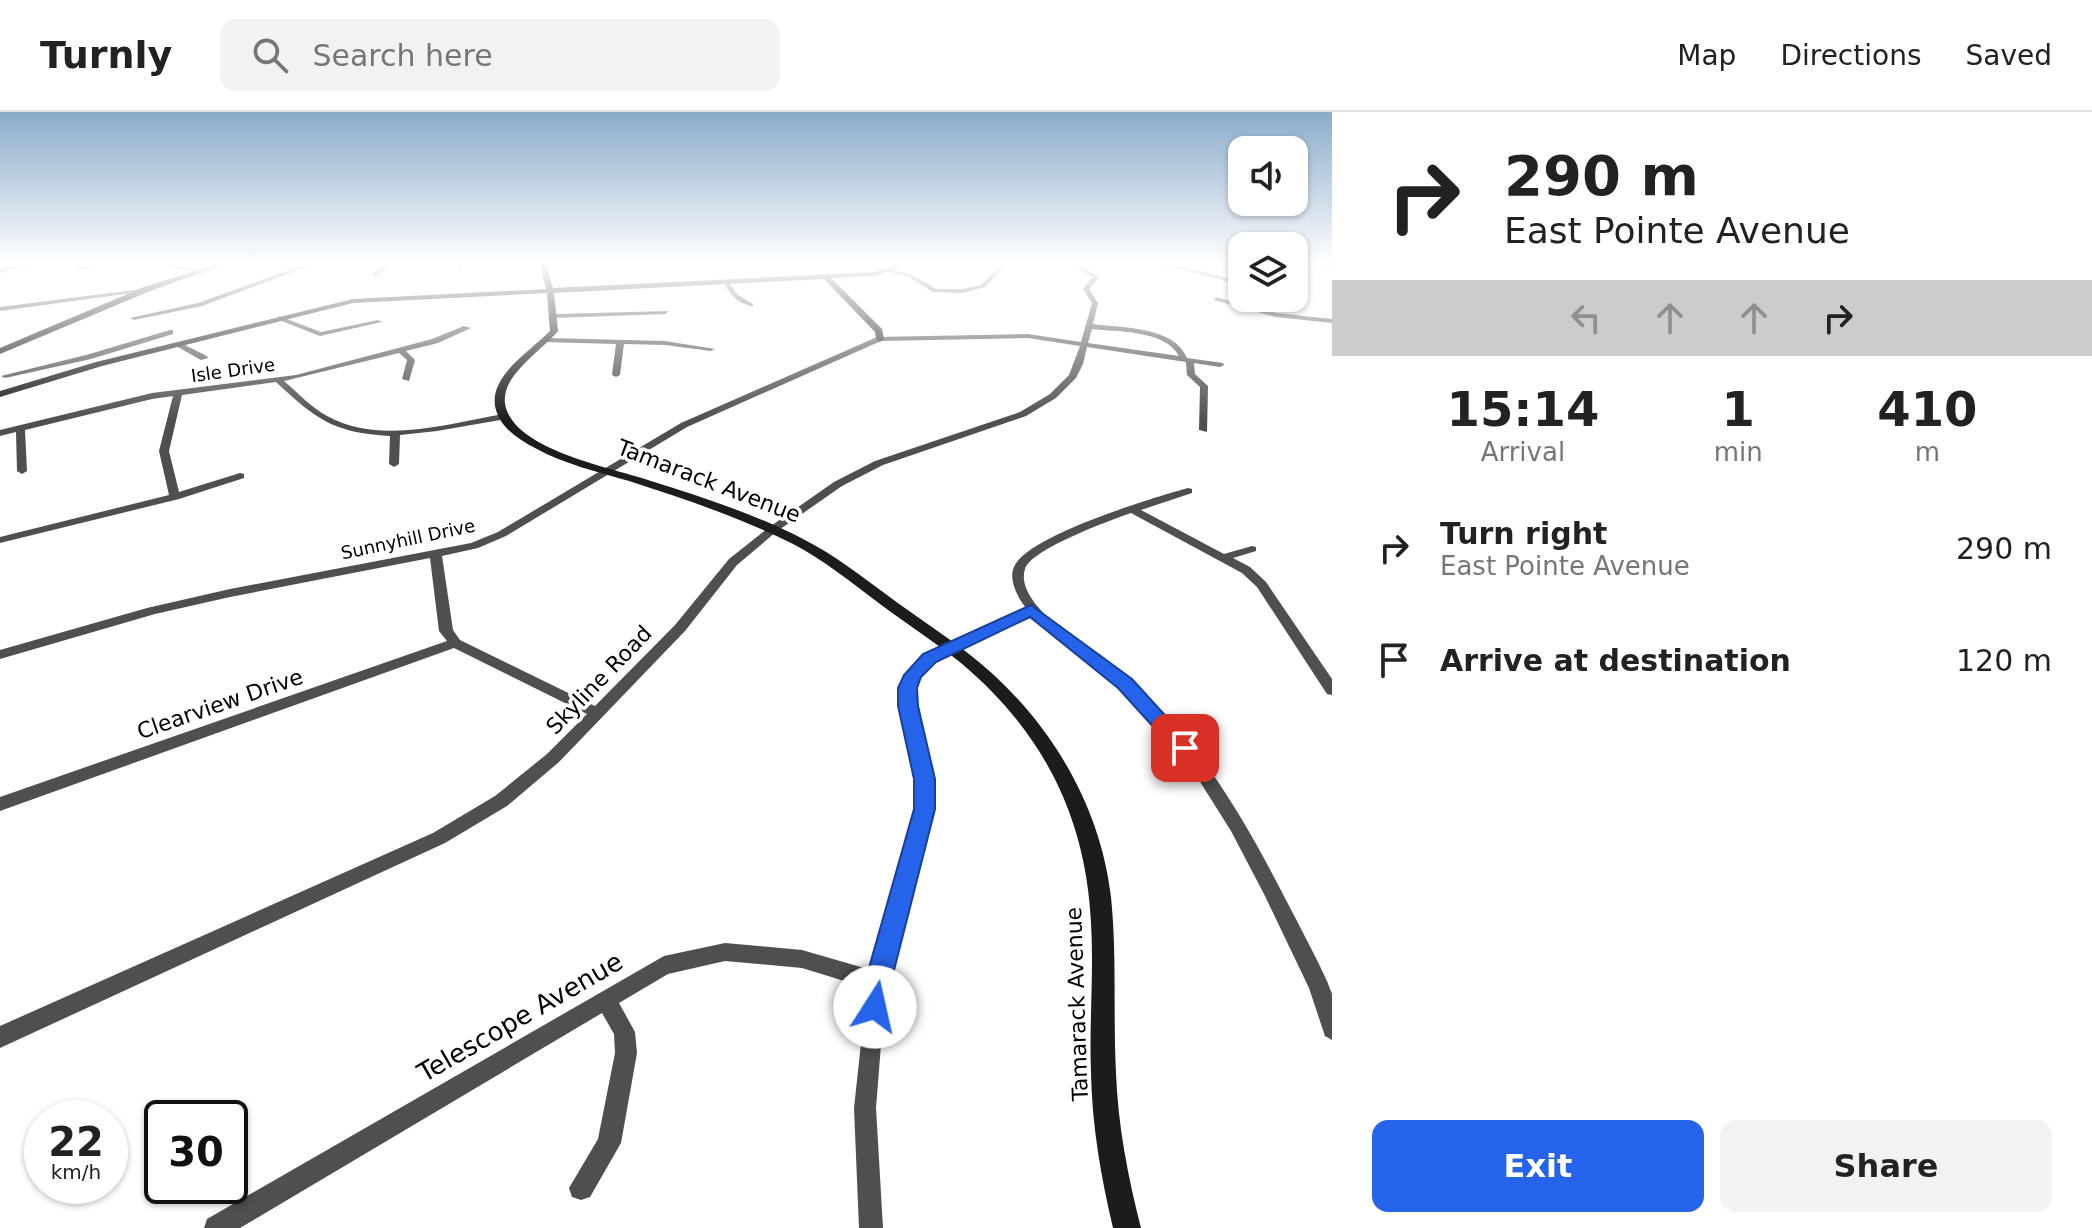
<!DOCTYPE html>
<style>
:root{--surface:#fff;--page:#f2f2f2;--text:#222;--muted:#767676;--line:#e0e0e0;--accent:#2563eb}
body{margin:0;font-family:"DejaVu Sans",sans-serif;background:var(--page);color:var(--text);height:100vh;display:flex;flex-direction:column;font-size:30px;white-space:nowrap}
*{box-sizing:border-box;margin:0}
p{font-size:26px;color:var(--muted)}
.icon{flex:none;width:44px;height:44px;fill:none;stroke:currentColor;stroke-width:2;stroke-linecap:round;stroke-linejoin:round}
.map{position:relative;flex:1;overflow:hidden}
.panel{display:flex;flex-direction:column;background:var(--surface);width:760px}
.panel>*{flex:none}
.top-card{background:#fff;color:var(--text);overflow:hidden}
.fabs{position:absolute;left:1228px;top:24px;display:grid;gap:16px}
.fabs a{display:grid;place-items:center;width:80px;height:80px;border-radius:16px;background:var(--surface);box-shadow:0 2px 6px #0004;font-size:40px}
.speed{position:absolute;left:24px;top:988px;display:flex;gap:16px;font-size:40px;font-weight:700;text-align:center}
.speed>*{display:grid;place-content:center;width:104px;height:104px;border-radius:50%;background:var(--surface);box-shadow:0 2px 6px #0004;line-height:1}
.speed small{font-size:20px;font-weight:400}
.speed .limit{border:4px solid #111;border-radius:12px;background:#fff;color:#111}
.pin{position:absolute;display:grid;place-items:center;width:68px;height:68px;color:#fff;margin:-34px;border-radius:16px;box-shadow:0 4px 12px #0006}
.me{position:absolute;width:88px;margin:-44px;rotate:10deg;stroke-linejoin:round;filter:drop-shadow(0 0 6px #0008)}
.turn{display:flex;align-items:center;gap:28px;height:168px;padding:0 40px;font-size:36px}
.turn .icon{width:104px;height:104px;stroke-width:2.5}
.turn b{display:block;font-size:56px;line-height:68px}
.lanes{display:flex;align-items:center;height:76px;padding:0 40px;background:#0003;justify-content:center;gap:40px;direction:ltr}
.lanes .off{opacity:.35}
.eta{display:flex;justify-content:space-evenly;align-items:center;height:136px;text-align:center}
.eta b{font-size:48px;font-weight:800;line-height:56px}
.action{display:flex;gap:16px;margin-top:auto;padding:16px 40px}
.action a{flex:1;height:92px;border-radius:16px;background:var(--accent);color:#fff;font-size:32px;font-weight:800;line-height:92px;text-align:center}
.action a+a{background:var(--page);color:var(--text)}
ul{padding:0;list-style:none}
li{display:flex;align-items:center;gap:24px;height:112px;padding:0 40px}
li div{flex:1}
li b{display:block;font-size:30px}
li em{font-style:normal}
header{display:flex;align-items:center;gap:48px;box-sizing:border-box;height:112px;padding:0 40px;background:var(--surface);border-bottom:2px solid var(--line)}
header strong{font-size:38px}
nav{display:flex;gap:44px;margin-inline-start:auto;font-size:28px}
.search{width:560px;height:72px;background:var(--page);display:flex;align-items:center;gap:20px;box-sizing:border-box;padding:0 28px;border-radius:16px;color:var(--muted);font-size:30px}
main{display:flex;flex:1;min-height:0}
.map>svg:first-child{display:block}
.lines{fill:none;stroke-linecap:round;stroke-linejoin:round}
.street{fill:#4f4f4f;fill-rule:evenodd}
.secondary{fill:#1c1c1c;fill-rule:evenodd}
.route{fill:#2563eb;stroke:#184099;stroke-width:2}
.labels{text-anchor:middle;dominant-baseline:central;stroke-width:7;stroke-linejoin:round;paint-order:stroke}
.far-street-label{font-size:18px;fill:#000;stroke:#fff}
.street-label{font-size:22px;fill:#000;stroke:#fff}
.near-street-label{font-size:26px;fill:#000;stroke:#fff}
</style>
<header>
<strong>Turnly</strong>
<div class="search"><svg class="icon" aria-label="search" viewBox="0 0 24 24"><circle cx="10" cy="10" r="6"/><path d="M15 15l6 6"/></svg>Search here</div>
<nav><a>Map</a><a>Directions</a><a>Saved</a></nav>
</header>
<main>
<div class="map">
<svg width="1332" height="1116" viewBox="0 0 1332 1116">
<rect width="100%" height="100%" fill="#fff"/>
<g class="lines">
<!-- street -->
<g class="street">
<polygon points="22,152 31,152 0,161 0,157"/>
<polygon points="91,152 100,152 78,159 75,157"/>
<polygon points="161,152 172,152 204,159 201,161"/>
<polygon points="306,152 314,152 202,194 134,208 130,206 198,191"/>
<polygon points="387,152 394,152 376,164 372,164 372,162"/>
<polygon points="457,152 463,152 462,158 458,158"/>
<polygon points="1002,152 1008,152 985,175 963,181 933,180 909,165 885,159 888,157 913,163 936,177 963,177 981,173"/>
<path d="M1069,152H1076L1099,165L1089,177L1098,191L1093,212C1122,216 1174,214 1187,246L1223,251L1224,253L1220,255L1194,251L1195,262L1208,274L1207,320L1199,318L1200,275L1187,263L1186,250L1087,235L1083,252L1076,266L1056,286L1026,304L883,353L842,374L776,420L737,453L685,519L559,650L507,694L445,731L0,936V914L433,721L495,684L547,642L587,602L454,536L0,699V685L447,529L439,519L430,446L230,485L155,502L0,547V538L147,496L230,477L471,431L498,420L681,311L877,225L1028,222L1081,230L1092,191L1083,177L1092,165ZM1092,217C1118,220 1165,218 1179,244L1088,231ZM1028,226L1080,234L1069,263L1050,282L1020,300L875,349L834,370L768,416L729,447L675,513L595,594L460,528L453,518L442,444L478,436L506,424L687,315L881,229Z"/>
<polygon points="1160,152 1170,152 1242,169 1242,173"/>
<polygon points="1294,163 1312,164 1294,167"/>
<path d="M723,168H727L738,183L753,192V194C739,193 727,180 723,168Z"/>
<polygon points="149,176 147,179 0,199 0,195"/>
<polygon points="1216,185 1276,201 1332,207 1332,211 1276,205 1214,188"/>
<polygon points="668,199 666,202 554,206 550,204 554,202"/>
<polygon points="279,204 321,220 378,208 382,210 320,224 279,208"/>
<path d="M464,214L471,216L438,231L406,239L415,248L409,269L402,267L407,248L399,241L284,269C298,281 311,295 327,304C380,333 447,312 503,302L508,305L506,307L437,319L400,323L399,352L394,355L389,352L390,324C333,321 316,307 276,270L182,283L169,339L179,380L240,361L244,362V366L179,387L0,431V425L169,383L159,339L173,284L152,287L25,318L27,359L22,362L17,359L16,320L0,324V318L152,281L296,263L432,227Z"/>
<polygon points="170,218 173,218 173,222 91,247 5,266 1,264 86,243"/>
<polygon points="547,226 665,229 715,237 711,239 665,233 624,232 620,263 616,265 612,263 616,232 544,230 544,226"/>
<polygon points="179,230 207,244 208,246 201,248 176,234 175,232"/>
<path d="M1188,376L1192,377V381L1141,398L1224,442L1252,434L1256,435V439L1233,446L1250,455L1266,470L1332,567V583L1327,582L1257,475L1242,461L1131,401C1111,408 1031,437 1025,457C1013,494 1095,541 1119,559C1129,566 1138,575 1146,583C1206,640 1248,714 1286,788C1300,815 1314,841 1327,869L1332,882V928L1325,924L1309,876L1265,784L1231,719L1192,657L1146,600L1120,574L1052,523L1031,503L934,549L919,565L915,576V594L933,667L932,697L888,870L882,920L876,996L883,1116H859L854,996L867,876L802,856L725,849L668,862L619,891L635,920L637,941L621,1031L590,1085L581,1088L572,1085L569,1076L598,1027L615,941L614,922L602,901L240,1116H204L207,1107L664,844L725,831L802,838L871,858L916,697L917,667L901,594V576L906,563L924,543L1026,496C1018,486 1008,468 1014,455C1026,424 1155,385 1188,376Z"/>
</g>
<!-- secondary -->
<g class="secondary">
<polygon points="217,152 226,152 150,179 0,242 0,236 144,175"/>
<path d="M540,152H546L553,176L874,160L898,152H907L875,164L831,166L882,217L884,227L880,230L876,227L875,220L824,167L554,181L558,219C541,240 494,267 507,299C523,340 613,356 651,369C702,385 755,402 803,427C833,442 860,463 887,483C914,503 942,521 969,542C1045,601 1100,689 1111,785C1117,844 1113,902 1116,961C1118,1014 1128,1065 1141,1116H1113C1101,1065 1092,1014 1091,961C1089,911 1094,861 1091,811C1086,705 1043,620 961,551C935,530 907,512 880,492C852,471 824,448 793,432C741,406 685,387 629,369C598,360 564,352 535,336C519,328 501,316 496,298C486,265 532,238 550,219L547,181L353,191L102,254L0,285V279L96,250L353,187L546,177Z"/>
<rect x="1294" y="152" width="38" height="2"/>
</g>
</g>
<!-- sky -->
<linearGradient id="sky" x2="0" y2="1"><stop stop-color="#8aabca"/><stop offset="0.49" stop-color="#fff"/><stop offset="1" stop-color="#fff" stop-opacity="0"/></linearGradient>
<rect width="1332" height="308" fill="url(#sky)"/>
<!-- route -->
<polygon class="route" points="1031,493 1132,567 1195,636 1192,641 1177,641 1118,576 1030,505 936,550 921,565 917,576 918,594 935,667 935,697 891,870 884,904 875,908 865,904 861,895 865,870 914,697 914,667 898,594 898,576 904,563 923,542"/>
<g class="labels">
<!-- far-street labels -->
<g class="far-street-label">
<text transform="translate(233 258) rotate(-8)">Isle Drive</text>
<text transform="translate(408 427) rotate(-12)">Sunnyhill Drive</text>
</g>
<!-- street labels -->
<g class="street-label">
<text transform="translate(709 369) rotate(21)">Tamarack Avenue</text>
<text transform="translate(599 568) rotate(-46)">Skyline Road</text>
<text transform="translate(220 592) rotate(-19)">Clearview Drive</text>
<text transform="translate(1077 892) rotate(-92)">Tamarack Avenue</text>
</g>
<!-- near-street labels -->
<g class="near-street-label">
<text transform="translate(520 905) rotate(-30)">Telescope Avenue</text>
</g>
</g>
</svg>
<div class="fabs">
<a><svg class="icon" aria-label="sound" viewBox="0 0 24 24"><path d="M4 9h4l5-4v14l-5-4H4zM17 9q2 3 0 6"/></svg></a>
<a><svg class="icon" aria-label="layers" viewBox="0 0 24 24"><path d="M12 4l9 5-9 5-9-5zM3 14l9 5 9-5"/></svg></a>
</div>
<div class="speed"><div>22<small>km/h</small></div><div class="limit">30</div></div>
<div class="pin" style="left:1185px;top:636px;background:#d93025"><svg class="icon" aria-label="arrive" viewBox="0 0 24 24"><path d="M6 21V4h12l-3 4 3 4H6"/></svg></div>
<svg class="me" style="left:875px;top:895px" viewBox="-20 -20 40 40"><circle r="19" fill="#fff"/><path d="M0-13L10 11 0 6-10 11z" fill="#2563eb"/></svg>
</div>
<section class="panel">
<div class="top-card">
<div class="turn"><svg class="icon" aria-label="right" viewBox="0 0 24 24"><path d="M7 20v-9h11M14 6l5 5-5 5"/></svg><div><b>290 m</b>East Pointe Avenue</div></div>
<div class="lanes"><svg class="icon off" aria-label="left" viewBox="0 0 24 24"><path d="M17 20v-9H6M10 6l-5 5 5 5"/></svg><svg class="icon off" aria-label="ahead" viewBox="0 0 24 24"><path d="M12 20V5M6 11l6-6 6 6"/></svg><svg class="icon off" aria-label="ahead" viewBox="0 0 24 24"><path d="M12 20V5M6 11l6-6 6 6"/></svg><svg class="icon" aria-label="right" viewBox="0 0 24 24"><path d="M7 20v-9h11M14 6l5 5-5 5"/></svg></div>
</div>
<div class="eta">
<div><b>15:14</b><p>Arrival</p></div>
<div><b>1</b><p>min</p></div>
<div><b>410</b><p>m</p></div>
</div>
<ul>
<li><svg class="icon" aria-label="right" viewBox="0 0 24 24"><path d="M7 20v-9h11M14 6l5 5-5 5"/></svg><div><b>Turn right</b><p>East Pointe Avenue</p></div><em>290 m</em></li>
<li><svg class="icon" aria-label="arrive" viewBox="0 0 24 24"><path d="M6 21V4h12l-3 4 3 4H6"/></svg><div><b>Arrive at destination</b></div><em>120 m</em></li>
</ul>
<div class="action"><a>Exit</a><a>Share</a></div>
</section>
</main>
